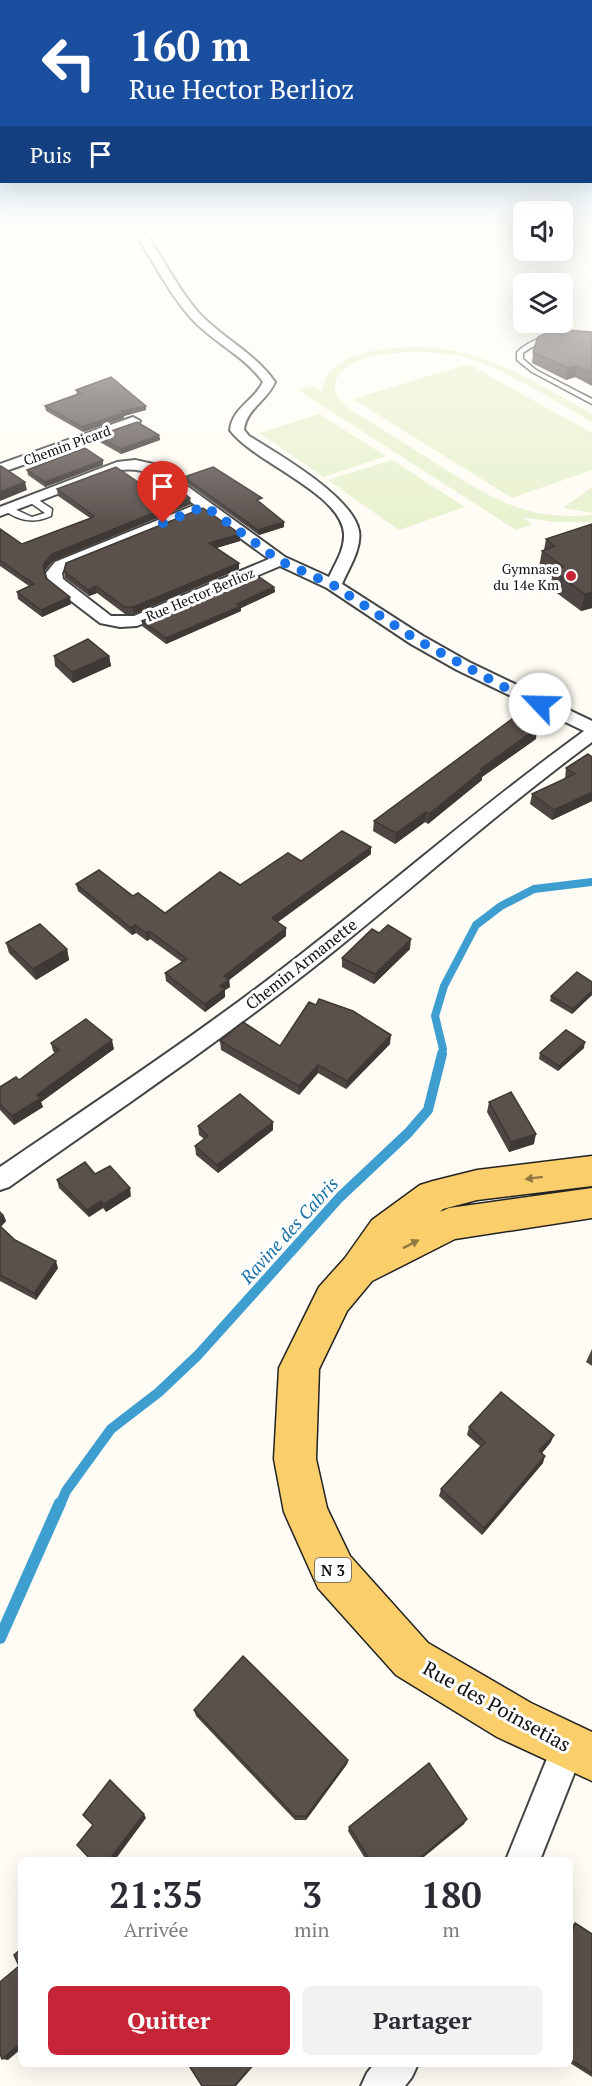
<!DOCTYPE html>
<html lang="fr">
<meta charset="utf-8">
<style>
:root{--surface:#fff;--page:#f2f2f3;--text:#2b2b33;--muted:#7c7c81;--accent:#c52536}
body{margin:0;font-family:"PT Serif",serif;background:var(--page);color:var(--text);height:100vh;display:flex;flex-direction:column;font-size:22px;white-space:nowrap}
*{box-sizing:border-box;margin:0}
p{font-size:20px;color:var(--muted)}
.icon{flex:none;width:33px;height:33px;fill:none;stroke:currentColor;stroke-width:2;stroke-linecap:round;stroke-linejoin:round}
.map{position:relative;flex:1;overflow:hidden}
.sheet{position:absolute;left:18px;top:1857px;width:555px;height:210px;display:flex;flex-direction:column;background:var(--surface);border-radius:9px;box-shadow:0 6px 24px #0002}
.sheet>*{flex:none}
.guide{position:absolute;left:0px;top:0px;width:592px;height:183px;box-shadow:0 6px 24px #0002;background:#1a4fa0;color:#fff;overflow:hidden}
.fabs{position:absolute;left:513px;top:201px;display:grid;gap:12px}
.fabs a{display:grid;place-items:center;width:60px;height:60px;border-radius:9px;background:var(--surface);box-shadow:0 6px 24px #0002;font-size:30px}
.pin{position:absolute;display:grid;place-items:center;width:51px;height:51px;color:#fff;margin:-62px -26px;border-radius:50% 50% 50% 0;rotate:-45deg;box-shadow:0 0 6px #0007}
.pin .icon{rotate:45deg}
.me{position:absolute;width:66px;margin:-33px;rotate:294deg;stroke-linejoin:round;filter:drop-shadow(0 0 4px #0008)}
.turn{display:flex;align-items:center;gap:21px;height:126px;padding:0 30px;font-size:27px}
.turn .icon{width:78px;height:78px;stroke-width:2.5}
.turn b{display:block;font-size:42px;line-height:51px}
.then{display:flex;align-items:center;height:57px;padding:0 30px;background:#0003;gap:12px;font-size:22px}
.eta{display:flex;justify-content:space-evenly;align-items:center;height:102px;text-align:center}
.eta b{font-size:36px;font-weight:700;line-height:42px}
.primary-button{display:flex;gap:12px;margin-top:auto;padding:12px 30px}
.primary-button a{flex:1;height:69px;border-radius:9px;background:var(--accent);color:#fff;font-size:24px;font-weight:700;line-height:69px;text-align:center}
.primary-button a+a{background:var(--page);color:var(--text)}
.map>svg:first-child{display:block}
.pitch{fill:#e8f2cf}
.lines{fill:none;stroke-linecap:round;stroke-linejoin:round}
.stream-far2{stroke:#3e9ed0;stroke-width:8}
.stream-far1{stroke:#3e9ed0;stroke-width:10}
.stream{stroke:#3e9ed0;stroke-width:12}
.lane-casing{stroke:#444;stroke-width:3}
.street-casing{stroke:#444;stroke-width:4}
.primary-casing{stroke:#222;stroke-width:3}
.lane{fill:#fff;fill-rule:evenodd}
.street{fill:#fff;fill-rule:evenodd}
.primary{fill:#face6a;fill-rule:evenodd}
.wall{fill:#4d4642}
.shaded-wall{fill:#3f3936}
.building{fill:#5a514d;stroke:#3f3936;stroke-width:1.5}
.oneway{fill:#917942}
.route{stroke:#1a73e8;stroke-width:10;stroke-dasharray:0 18}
.poi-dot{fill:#c52536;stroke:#fff;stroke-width:2}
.labels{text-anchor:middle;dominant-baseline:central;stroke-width:6;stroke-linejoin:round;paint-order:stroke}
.far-street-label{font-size:14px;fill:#111;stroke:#fff}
.far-poi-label{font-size:14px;fill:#111;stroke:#fff;text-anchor:end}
.shield{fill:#fff;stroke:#585858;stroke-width:1.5}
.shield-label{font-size:15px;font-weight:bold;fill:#111}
.street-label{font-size:16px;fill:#111;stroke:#fff}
.water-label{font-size:18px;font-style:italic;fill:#1670a7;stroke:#fff}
.near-street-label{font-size:20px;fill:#111;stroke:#fff}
</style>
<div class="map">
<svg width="592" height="2086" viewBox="0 0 592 2086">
<rect width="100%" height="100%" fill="#fffcf5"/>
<!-- pitch -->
<g class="pitch">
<path d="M419,347C485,348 535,383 592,414V422C554,401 501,366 461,356C433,350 342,346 335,384C333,396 343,404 351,410C380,428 409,446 437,464C491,498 525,521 592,515V522H553L522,517L532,524L516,530L298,390L313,386L323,392C321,352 390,347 419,347Z"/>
<polygon points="468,364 592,433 592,470 512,498 353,399"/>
<polygon points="319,414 386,456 324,477 259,433"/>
<polygon points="392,460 465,507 399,530 328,480"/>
<polygon points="592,487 592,513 563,508"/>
</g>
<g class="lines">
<!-- stream-far2 -->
<polyline class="stream-far2" points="441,1055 443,1049 435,1016 444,986 476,925 501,906 534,889 592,882"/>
<!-- stream-far1 -->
<polyline class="stream-far1" points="60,1505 66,1491 111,1429 159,1392 198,1355 340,1197 408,1133 428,1110 442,1054"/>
<!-- stream -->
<polyline class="stream" points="0,1638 60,1503"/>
<defs>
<g id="lane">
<path d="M563,334L592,335V339C566,337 545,337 523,353V359L536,370L592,399V404L532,372L517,360V352C530,340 546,335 563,334Z"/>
<path d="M28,497H34L52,509L51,516C34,524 18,521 3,509L10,507L32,517L45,513L28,501Z"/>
</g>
<g id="street">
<path d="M134,232H144C164,258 177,289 199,313C223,339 255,353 275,382C267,401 246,409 244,430L249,436C278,454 353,497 359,531C362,549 348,569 342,584L423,636L469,662L592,721V742C496,813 407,893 314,967C215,1045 111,1115 9,1187L0,1190V1167C101,1098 203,1031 300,955C395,881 486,802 584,731L457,670L411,644L327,588L280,566L137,626L120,627L100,623L49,584L46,573L55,562L195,505C169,486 154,466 120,470L0,516V507L117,462L135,460L158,465L285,557L329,577C335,564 345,549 344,534C342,493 253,462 230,430C233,407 254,401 263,382C244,355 212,342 190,317C168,292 153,260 134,232ZM204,512L269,559L134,616H111L63,579L62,573L65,568Z"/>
<polygon points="133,417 140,421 138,424 0,473 0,464"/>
<polygon points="569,1730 581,1734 585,1746 540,1860 506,1860 557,1734"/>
<polygon points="374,2064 418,2064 412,2077 405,2086 361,2086 367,2073"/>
</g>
<polygon id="primary" points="592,1156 592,1186 477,1200 443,1209 440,1212 449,1208 592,1188 592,1218 455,1239 372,1281 347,1311 319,1369 316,1459 327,1508 350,1556 428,1643 531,1703 592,1732 592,1781 497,1737 396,1675 318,1588 284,1512 274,1459 279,1368 319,1287 345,1258 372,1220 420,1185 433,1181 477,1170"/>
</defs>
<!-- lane casing -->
<use href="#lane" class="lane-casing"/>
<!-- street casing -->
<use href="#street" class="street-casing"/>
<!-- primary casing -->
<use href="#primary" class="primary-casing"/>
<!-- lane -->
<use href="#lane" class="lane"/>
<!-- street -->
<use href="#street" class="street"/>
<!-- primary -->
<use href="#primary" class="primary"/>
</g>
<!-- wall -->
<g class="wall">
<polygon points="592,332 592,386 575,377 566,380 532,363 533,352 565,335"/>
<polygon points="76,390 146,410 124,416 124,418 83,432 46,411 45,406 77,395"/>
<polygon points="159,435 160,440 121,454 98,441 97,436"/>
<polygon points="103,460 103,465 45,487 28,475 27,470"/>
<polygon points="184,477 262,503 262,504 284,527 259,535 185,482"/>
<polygon points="147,488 191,504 53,561 44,571 46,578 71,604 42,617 18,599 17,592 29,586 0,566 0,529 22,544 90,518 58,496 57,489"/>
<polygon points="592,524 592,608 581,611 550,588 552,577 539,567 542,551 544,550 546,539"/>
<polygon points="240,534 240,541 216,548 239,569 134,614 125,614 97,593 89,596 65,578 64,571"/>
<polygon points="274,587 275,592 241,608 241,611 166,644 142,626 142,621"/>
<polygon points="54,656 109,656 111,666 73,683 55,666"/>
<polygon points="536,739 482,777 482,780 428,824 425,822 395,844 373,831 374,821"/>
<polygon points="592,757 592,801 552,820 530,804 532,794 565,779 566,768"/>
<polygon points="371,854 278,922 286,936 229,980 230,987 225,990 225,997 205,1012 166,981 165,973 182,962 150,939 147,941 136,933 132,935 78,891 76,884 133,896 165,913 240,885 301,861"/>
<polygon points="6,943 67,949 69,960 36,980 9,953"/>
<polygon points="410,949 374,984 342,967 342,958"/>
<polygon points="592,982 592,995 572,1014 550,1001 551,996"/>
<polygon points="220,1041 280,1046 390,1044 346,1089 318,1073 299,1095 221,1050"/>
<polygon points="51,1043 114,1049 41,1102 43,1107 14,1125 0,1110 0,1087 19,1080 55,1053 53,1051"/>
<polygon points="584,1048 558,1071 539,1059 540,1053"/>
<polygon points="489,1102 534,1144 509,1152 487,1112"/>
<polygon points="273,1122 273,1130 218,1173 196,1155 195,1146 204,1139 199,1135 198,1126"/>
<polygon points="95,1174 131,1196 106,1212 103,1208 89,1217 59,1188 57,1180"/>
<polygon points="0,1211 3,1214 6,1221 1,1227 15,1240 58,1268 36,1300 0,1281"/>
<polygon points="592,1349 592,1366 586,1362"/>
<polygon points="469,1427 551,1442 542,1453 543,1463 482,1535 439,1496 441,1489 480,1446 467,1435"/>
<polygon points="194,1710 348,1760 347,1764 306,1820 295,1820 196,1716"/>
<polygon points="464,1824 420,1860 366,1860 348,1831 349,1827"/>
<polygon points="575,1923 592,1934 592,2077 570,2063 570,1930 571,1926"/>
</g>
<!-- shaded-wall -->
<g class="shaded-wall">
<polygon points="577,366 575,377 566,380 568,368"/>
<polygon points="146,406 146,410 124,416 124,418 83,432 82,427 121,411"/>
<polygon points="159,435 160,440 121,454 121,449"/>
<polygon points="103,460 103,465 45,487 45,482"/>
<polygon points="25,482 27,490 0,501 0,492"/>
<polygon points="190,498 191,504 53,561 44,572 43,565 52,554"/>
<polygon points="284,522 284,527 259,535 258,530"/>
<polygon points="240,534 240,541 210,550 209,543"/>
<polygon points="239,563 239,569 134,614 133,607"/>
<polygon points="96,586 97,593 89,596 88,590"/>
<polygon points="274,587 275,592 241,608 241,611 166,644 166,638"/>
<polygon points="592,592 592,608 581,611 585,594"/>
<polygon points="70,597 71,604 42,617 41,610"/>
<polygon points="109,656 111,666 73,683 72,672"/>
<polygon points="537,728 536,739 482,777 482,780 428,824 429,814 481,769"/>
<polygon points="592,792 592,801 552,820 554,810"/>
<polygon points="426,812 425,822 395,844 396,833"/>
<polygon points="371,847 371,854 272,926 272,918"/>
<polygon points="135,925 136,933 132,935 131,928"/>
<polygon points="286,928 286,936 229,980 230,987 225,990 225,997 205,1012 205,1004 220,986 224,976"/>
<polygon points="149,931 150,939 147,941 146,933"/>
<polygon points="411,939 410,949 374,984 375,974"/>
<polygon points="67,949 69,960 36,980 33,969"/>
<polygon points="592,991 592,995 572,1014 573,1009"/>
<polygon points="391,1035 390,1044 346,1089 347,1081"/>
<polygon points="112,1040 114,1049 41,1102 43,1107 14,1125 12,1116 37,1095"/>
<polygon points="585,1042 584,1048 558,1071 559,1066"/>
<polygon points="318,1065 318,1073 299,1095 299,1086"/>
<polygon points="273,1122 273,1130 218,1173 217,1165"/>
<polygon points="536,1134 534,1144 509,1152 511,1142"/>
<polygon points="130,1188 131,1196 106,1212 104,1204"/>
<polygon points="101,1201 103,1208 89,1217 87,1210"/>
<polygon points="3,1214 6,1221 0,1227 0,1217"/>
<polygon points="56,1261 58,1268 36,1300 34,1293"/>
<polygon points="554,1435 551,1442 537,1459 539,1451"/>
<polygon points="545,1456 543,1463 482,1535 484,1528"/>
<polygon points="348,1760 347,1764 306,1820 306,1816"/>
<polygon points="144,1814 146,1818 115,1860 109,1860"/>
<polygon points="467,1819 464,1824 420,1860 417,1860"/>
<polygon points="21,2043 21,2049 8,2060 2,2059"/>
<polygon points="254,2064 255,2064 236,2086 234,2086"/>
</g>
<!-- building -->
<g class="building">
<polygon points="566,330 592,332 592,373 577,366 568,368 533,352 538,337 546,333 565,335"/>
<polygon points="111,377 146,406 121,411 123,413 82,427 45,406 81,393 76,390"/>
<polygon points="137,422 159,435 121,449 97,436"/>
<polygon points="85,448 103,460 45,482 27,470"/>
<polygon points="0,466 1,466 25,482 0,492"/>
<polygon points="116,467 147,488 168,481 190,498 52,554 43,565 46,578 70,597 41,610 17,592 34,584 0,560 0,529 22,544 91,518 94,516 57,489"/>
<polygon points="213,467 262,498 257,500 284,522 258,530 184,477"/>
<polygon points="203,508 240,534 209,543 239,563 133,607 125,607 96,586 88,590 64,571 66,563"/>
<polygon points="592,524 592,592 585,594 553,571 564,567 542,551 555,546 546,539"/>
<polygon points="255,574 274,587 237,604 241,606 166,638 142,621"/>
<polygon points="88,639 109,656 72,672 54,656"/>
<polygon points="516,716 537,728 481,769 483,770 429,814 426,812 396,833 374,821"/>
<polygon points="588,754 592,757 592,792 554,810 532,794 575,774 566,768"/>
<polygon points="342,831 371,847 272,918 286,928 224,976 229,980 220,986 225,989 205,1004 165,973 187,959 149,931 146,933 135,925 131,928 76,884 99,870 133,896 138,893 165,913 220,872 240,885 288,853 301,861"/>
<polygon points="40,924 67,949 33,969 6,943"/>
<polygon points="388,925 411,939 375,974 342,958 372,929 379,933"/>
<polygon points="577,972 592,982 592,991 573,1009 551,996"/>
<polygon points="319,999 353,1011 391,1035 347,1081 318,1065 299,1086 220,1041 243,1022 280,1046 309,1002 316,1005"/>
<polygon points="86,1019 112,1040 37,1095 41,1098 12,1116 0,1104 0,1087 16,1077 19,1080 59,1050 51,1043"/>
<polygon points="566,1030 585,1042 559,1066 540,1053"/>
<polygon points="511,1092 536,1134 511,1142 489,1102"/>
<polygon points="240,1094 273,1122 217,1165 195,1146 208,1136 198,1126"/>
<polygon points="85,1162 95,1174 110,1166 130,1188 104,1204 101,1201 87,1210 57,1180"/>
<polygon points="0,1226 15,1240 56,1261 34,1293 0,1275"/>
<polygon points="501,1392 554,1435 539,1451 545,1456 484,1528 441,1489 485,1442 469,1427"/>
<polygon points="243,1656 348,1760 306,1816 295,1816 194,1710"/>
<polygon points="429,1763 467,1819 417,1860 370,1860 349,1827"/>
<polygon points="110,1780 144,1814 109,1860 91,1860 77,1845 93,1825 83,1815"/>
<polygon points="575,1923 592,1934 592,2073 570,2059 570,1939"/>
<polygon points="21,1949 21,2043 2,2059 0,2054 0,1982 19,1966 14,1955"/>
<polygon points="188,2064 254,2064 234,2086 202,2086"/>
</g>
<!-- one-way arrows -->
<defs><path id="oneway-solid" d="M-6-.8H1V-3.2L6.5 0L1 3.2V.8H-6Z" transform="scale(1.5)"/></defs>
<g class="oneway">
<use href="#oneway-solid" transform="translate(534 1178) rotate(173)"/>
<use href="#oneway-solid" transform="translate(411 1244) rotate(-27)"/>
</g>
<!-- sky -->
<linearGradient id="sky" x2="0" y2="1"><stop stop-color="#95c7ee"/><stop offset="0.44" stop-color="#fffefa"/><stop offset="1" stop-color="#fffefa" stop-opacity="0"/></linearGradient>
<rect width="592" height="524" fill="url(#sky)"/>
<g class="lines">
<!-- route -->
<polyline class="route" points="163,523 205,506 280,561 333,585 417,640 508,689 540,704"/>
</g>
<!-- markers -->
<circle class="poi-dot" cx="571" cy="576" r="6"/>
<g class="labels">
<!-- far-street labels -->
<g class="far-street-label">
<text transform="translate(67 445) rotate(-20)">Chemin Picard</text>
<text transform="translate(200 594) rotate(-23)">Rue Hector Berlioz</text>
</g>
<!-- far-poi labels -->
<g class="far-poi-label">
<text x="559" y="568">Gymnase<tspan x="559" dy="16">du 14e Km</tspan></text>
</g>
<!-- shield labels -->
<rect class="shield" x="315" y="1558" width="36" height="24" rx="4.5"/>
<g class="shield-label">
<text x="333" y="1570">N 3</text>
</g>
<!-- street labels -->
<g class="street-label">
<text transform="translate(301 964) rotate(-38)">Chemin Armanette</text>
</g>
<!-- water labels -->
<g class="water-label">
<text transform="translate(289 1230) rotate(-48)">Ravine des Cabris</text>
</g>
<!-- near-street labels -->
<g class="near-street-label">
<text transform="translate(497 1706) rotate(29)">Rue des Poinsetias</text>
</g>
</g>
</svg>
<div class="fabs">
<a><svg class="icon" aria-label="sound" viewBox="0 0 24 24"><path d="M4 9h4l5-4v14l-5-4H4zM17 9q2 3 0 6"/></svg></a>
<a><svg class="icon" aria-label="layers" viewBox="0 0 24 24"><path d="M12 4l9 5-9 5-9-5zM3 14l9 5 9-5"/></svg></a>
</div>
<div class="pin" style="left:163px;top:523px;background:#d93025"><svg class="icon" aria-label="arrive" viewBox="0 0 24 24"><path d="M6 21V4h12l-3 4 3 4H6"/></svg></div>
<svg class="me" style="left:540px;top:704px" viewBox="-20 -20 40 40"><circle r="19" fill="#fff"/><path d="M0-13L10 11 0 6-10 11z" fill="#1a73e8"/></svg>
<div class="guide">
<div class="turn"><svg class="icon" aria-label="left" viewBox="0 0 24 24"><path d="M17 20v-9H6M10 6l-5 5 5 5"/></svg><div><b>160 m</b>Rue Hector Berlioz</div></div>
<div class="then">Puis<svg class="icon" aria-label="arrive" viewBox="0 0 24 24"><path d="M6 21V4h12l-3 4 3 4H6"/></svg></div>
</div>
<section class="sheet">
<div class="eta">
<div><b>21:35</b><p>Arrivée</p></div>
<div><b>3</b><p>min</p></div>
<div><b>180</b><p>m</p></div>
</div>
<div class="primary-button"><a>Quitter</a><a>Partager</a></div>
</section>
</div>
